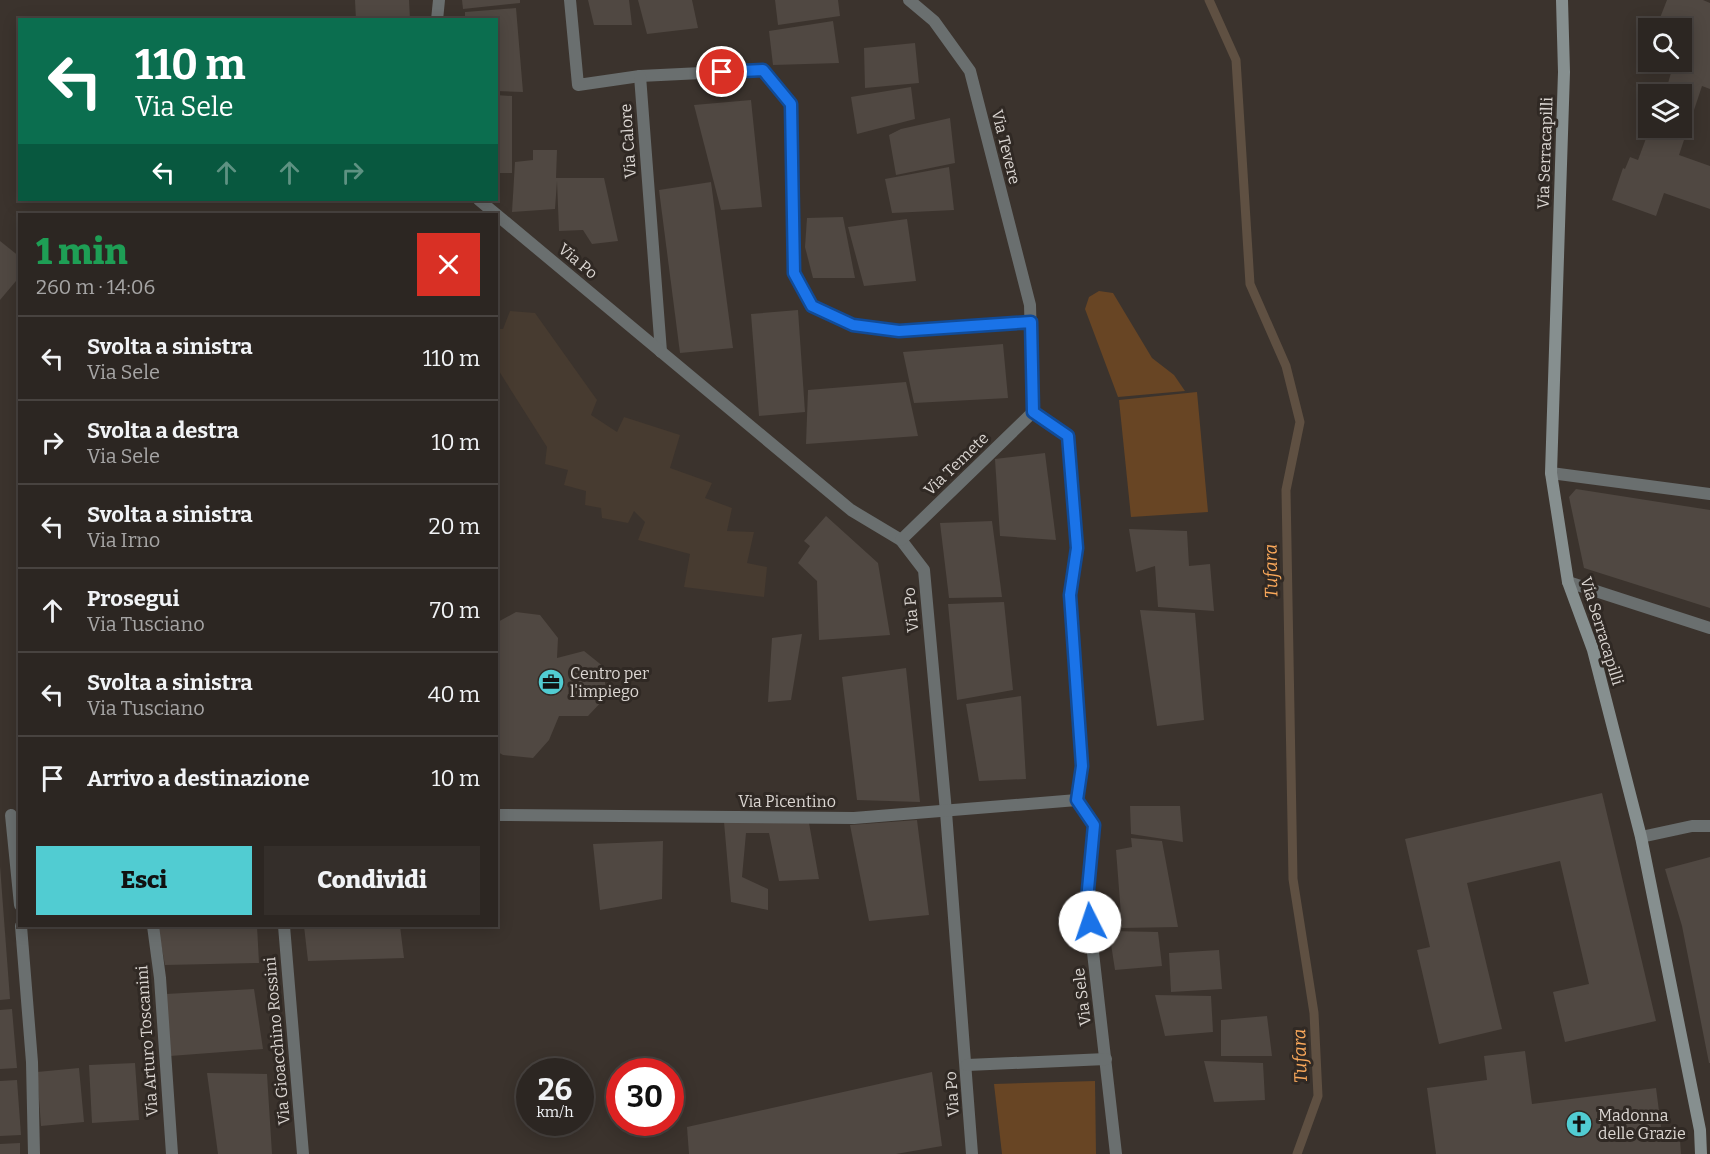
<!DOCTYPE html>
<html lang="it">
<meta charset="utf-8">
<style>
:root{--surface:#2c2622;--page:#342e2a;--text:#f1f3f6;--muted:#a6a5a5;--line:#484340;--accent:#51ccd2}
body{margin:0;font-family:Bitter,serif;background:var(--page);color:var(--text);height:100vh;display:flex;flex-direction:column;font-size:22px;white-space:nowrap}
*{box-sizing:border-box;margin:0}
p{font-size:20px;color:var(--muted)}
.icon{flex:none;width:33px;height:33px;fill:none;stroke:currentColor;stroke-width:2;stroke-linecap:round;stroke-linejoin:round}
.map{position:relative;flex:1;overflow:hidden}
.panel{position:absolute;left:18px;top:213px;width:480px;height:714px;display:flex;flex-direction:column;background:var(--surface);border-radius:0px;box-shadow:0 3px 15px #0003,0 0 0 2px var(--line)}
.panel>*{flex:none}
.banner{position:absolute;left:18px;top:18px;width:480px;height:183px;border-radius:0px;box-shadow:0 3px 15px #0003,0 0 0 2px var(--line);background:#0b6e4f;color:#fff;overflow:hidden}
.fabs{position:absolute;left:1638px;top:18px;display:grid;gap:12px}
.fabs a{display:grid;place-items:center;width:54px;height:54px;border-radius:0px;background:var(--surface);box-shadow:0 3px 15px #0003,0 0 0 2px var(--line);font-size:30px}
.speed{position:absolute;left:516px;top:1058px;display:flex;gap:12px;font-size:30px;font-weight:700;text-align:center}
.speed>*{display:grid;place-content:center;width:78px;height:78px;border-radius:50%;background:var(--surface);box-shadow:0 3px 15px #0003,0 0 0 2px var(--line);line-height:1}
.speed small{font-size:15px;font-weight:400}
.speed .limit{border:9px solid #d22;background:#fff;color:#111}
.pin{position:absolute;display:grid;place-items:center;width:51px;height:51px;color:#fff;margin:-26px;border:3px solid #fff;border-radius:50%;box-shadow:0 2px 6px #0007}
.me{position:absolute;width:66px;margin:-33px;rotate:356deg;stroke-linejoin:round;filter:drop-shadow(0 0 4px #0008)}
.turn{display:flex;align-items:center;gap:21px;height:126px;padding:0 18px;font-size:27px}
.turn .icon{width:78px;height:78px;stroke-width:2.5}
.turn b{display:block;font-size:42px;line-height:51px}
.lanes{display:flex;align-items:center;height:57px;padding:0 18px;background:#0003;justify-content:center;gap:30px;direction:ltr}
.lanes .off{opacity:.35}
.round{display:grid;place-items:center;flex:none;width:63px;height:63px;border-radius:0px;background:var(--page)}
.headline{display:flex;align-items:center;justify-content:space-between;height:102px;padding:0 18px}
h1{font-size:36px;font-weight:800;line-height:45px;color:#1e9e55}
.primary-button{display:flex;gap:12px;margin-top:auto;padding:12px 18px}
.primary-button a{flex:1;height:69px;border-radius:0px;background:var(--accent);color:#111;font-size:24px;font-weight:800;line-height:69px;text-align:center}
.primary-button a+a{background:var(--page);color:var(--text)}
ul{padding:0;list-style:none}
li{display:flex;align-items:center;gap:18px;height:84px;padding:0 18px;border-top:2px solid var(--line)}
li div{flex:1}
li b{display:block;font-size:22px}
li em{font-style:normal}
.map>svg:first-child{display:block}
.built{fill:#473b30}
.green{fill:#684524}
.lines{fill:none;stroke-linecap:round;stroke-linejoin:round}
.stream{stroke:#5f5042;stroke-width:9}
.building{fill:#504842}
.street{stroke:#6a6f6f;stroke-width:12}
.secondary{stroke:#868f8f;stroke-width:12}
.route-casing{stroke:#114b97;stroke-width:15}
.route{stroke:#1a73e8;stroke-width:10}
.labels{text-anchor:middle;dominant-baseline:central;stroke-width:6;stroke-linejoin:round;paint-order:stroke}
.street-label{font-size:16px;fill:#dbd6d2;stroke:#302924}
.poi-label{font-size:16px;fill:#dbd6d2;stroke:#302924;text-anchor:start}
.water-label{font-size:18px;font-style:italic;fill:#fba95b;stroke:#302924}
</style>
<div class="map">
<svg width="1710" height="1154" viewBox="0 0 1710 1154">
<rect width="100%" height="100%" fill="#3b332d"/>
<!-- built -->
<polygon class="built" points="510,311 535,313 597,400 591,415 617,432 624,417 680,435 670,468 712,483 705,498 732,508 727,531 754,532 747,563 767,567 764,597 684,587 690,554 638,540 645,522 634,511 628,523 602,518 601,508 585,505 586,491 564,485 568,470 545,464 547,447 497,368 497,329 503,329"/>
<!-- green -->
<g class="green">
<polygon points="1099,291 1113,293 1152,358 1174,375 1185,391 1118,397 1085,309 1089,297"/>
<polygon points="1197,392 1208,512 1131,517 1119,400"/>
<polygon points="1095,1081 1096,1154 1002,1154 994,1084"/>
</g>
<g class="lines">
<!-- stream -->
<polyline class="stream" points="1209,0 1236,60 1250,284 1286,366 1300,422 1286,490 1293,879 1314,1013 1318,1096 1297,1154"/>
</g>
<!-- building -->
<g class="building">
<polygon points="355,0 409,0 410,20 356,20"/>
<polygon points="462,0 520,0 520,3 463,9"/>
<polygon points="588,0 629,0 632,25 594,25"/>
<polygon points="638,0 692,0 698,28 647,34"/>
<polygon points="775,0 838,0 840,16 778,25"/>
<polygon points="1667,0 1703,0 1710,3 1710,89 1702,86 1679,155 1710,166 1710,209 1664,193 1656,216 1612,200 1623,168 1625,169 1630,157 1638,160 1648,133 1651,134 1653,128 1682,128 1682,94 1665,94 1674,62 1682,62 1682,28 1656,28"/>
<polygon points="516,8 523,92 496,91 496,20 465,20 465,12"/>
<polygon points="833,21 839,63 773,65 769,31"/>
<polygon points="915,43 919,83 865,88 864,48"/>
<polygon points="911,87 915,119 857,134 851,97"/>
<polygon points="496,95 512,96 512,173 496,173"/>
<polygon points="751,100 762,207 721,210 694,105"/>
<polygon points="950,118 955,163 896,175 889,135 901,129"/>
<polygon points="533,150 557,150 556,178 604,178 618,241 592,244 583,230 559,231 557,181 555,209 512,212 515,162 533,160"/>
<polygon points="949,167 954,210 892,213 885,179"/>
<polygon points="711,182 733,348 680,353 659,190"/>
<polygon points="843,217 855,278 813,278 805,247 807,218"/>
<polygon points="907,219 916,281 864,286 848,227"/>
<polygon points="0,241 20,257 16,281 0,300"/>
<polygon points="798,310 805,412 759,416 751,314"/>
<polygon points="1003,344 1008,398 914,403 903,352"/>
<polygon points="906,382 918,436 806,444 808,390"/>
<polygon points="1045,453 1056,540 1000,536 995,459"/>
<polygon points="1576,489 1710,510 1710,608 1584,568 1569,497"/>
<polygon points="826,516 878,563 890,635 819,640 817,581 798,563 810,546 804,541"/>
<polygon points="992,521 1002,597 949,598 940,523"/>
<polygon points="1129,529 1187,531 1189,566 1210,564 1214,611 1158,607 1155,566 1136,572"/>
<polygon points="1004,602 1013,690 957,700 948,604"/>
<polygon points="1140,610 1195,613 1204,720 1157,726"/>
<polygon points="516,612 540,615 558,638 557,658 584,651 604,667 606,697 588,716 559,716 549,740 533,758 503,755 496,751 496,623"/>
<polygon points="802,634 791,700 768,702 772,638"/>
<polygon points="906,668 920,802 857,800 842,677"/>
<polygon points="1021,696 1026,779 979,781 966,704"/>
<polygon points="1602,793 1656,1021 1565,1042 1553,992 1589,984 1560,861 1467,883 1502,1029 1439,1044 1417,950 1430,947 1405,839"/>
<polygon points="1130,806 1180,806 1183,842 1131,834"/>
<polygon points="917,820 929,915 869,921 850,825"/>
<polygon points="724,822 809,823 819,879 779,881 769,833 746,833 742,877 768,889 768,910 731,902"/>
<polygon points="1131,838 1162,841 1178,927 1122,928 1116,850 1132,847"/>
<polygon points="663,841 662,899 600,910 593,844"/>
<polygon points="1710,857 1710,1063 1709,1063 1682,926 1665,869"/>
<polygon points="0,866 10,999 0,1000"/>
<polygon points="183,926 257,926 259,963 165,965 158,928"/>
<polygon points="304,926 400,926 404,958 308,961"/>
<polygon points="1109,931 1158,932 1162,966 1115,970"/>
<polygon points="1219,950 1222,989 1171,992 1169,953"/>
<polygon points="254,989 263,1049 170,1056 166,994"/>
<polygon points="1155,995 1211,996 1213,1032 1165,1036"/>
<polygon points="12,1009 17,1068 0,1069 0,1010"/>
<polygon points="1267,1016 1272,1056 1221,1056 1221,1020"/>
<polygon points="1525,1051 1532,1104 1656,1088 1663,1142 1680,1140 1681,1154 1436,1154 1427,1088 1487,1080 1484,1056"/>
<polygon points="1204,1061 1263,1063 1265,1100 1214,1102"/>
<polygon points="135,1063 139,1120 92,1123 89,1065"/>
<polygon points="79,1068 84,1122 41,1126 37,1072"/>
<polygon points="932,1072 942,1146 896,1154 689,1154 687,1127"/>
<polygon points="207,1073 267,1074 272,1154 218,1154"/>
<polygon points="17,1080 21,1135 0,1136 0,1081"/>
<polygon points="20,1143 20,1154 0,1154 0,1144"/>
</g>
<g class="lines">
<!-- street -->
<g class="street">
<polyline points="570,0 578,85 640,76 763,70 791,104 794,273 812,306 853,325 899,331 1031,322"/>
<polyline points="909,0 934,21 970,71 1030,305 1033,412 1068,436 1077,548 1070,595 1082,766 1077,800 1094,825 1087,900 1116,1154"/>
<polyline points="437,20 439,0"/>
<polyline points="640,76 661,352"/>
<polyline points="479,200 851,510 901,540 924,570 946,812 972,1154"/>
<polyline points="1551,473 1710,494"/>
<polyline points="901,540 1033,412"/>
<polyline points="1568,582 1710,628"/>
<polyline points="11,815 20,905"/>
<polyline points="496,815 854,818 1077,800"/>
<polyline points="1641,837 1692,826 1710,826"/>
<polyline points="21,926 32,1062 34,1154"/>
<polyline points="153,926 160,978 172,1154"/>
<polyline points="284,926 303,1154"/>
<polyline points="967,1065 1106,1059"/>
</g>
<!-- secondary -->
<polyline class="secondary" points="1562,0 1564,72 1551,473 1568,582 1593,650 1641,837 1700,1130 1701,1154"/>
</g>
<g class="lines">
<defs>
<polyline id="route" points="722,72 763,70 791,104 794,273 812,306 853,325 899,331 1031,322 1033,412 1068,436 1077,548 1070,595 1082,766 1077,800 1094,825 1087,900 1090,922"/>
</defs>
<!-- route casing -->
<use href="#route" class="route-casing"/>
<!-- route -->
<use href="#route" class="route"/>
</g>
<!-- icons -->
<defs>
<symbol id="office-disc" viewBox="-11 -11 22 22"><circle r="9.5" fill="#51ccd2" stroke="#302924"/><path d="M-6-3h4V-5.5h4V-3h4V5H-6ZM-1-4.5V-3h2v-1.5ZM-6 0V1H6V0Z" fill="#111"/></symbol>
<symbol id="church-disc" viewBox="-11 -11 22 22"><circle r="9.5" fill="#51ccd2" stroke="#302924"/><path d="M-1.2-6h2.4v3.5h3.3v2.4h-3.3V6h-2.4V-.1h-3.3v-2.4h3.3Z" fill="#111"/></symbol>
</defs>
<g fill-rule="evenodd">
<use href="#office-disc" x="536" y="667" width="30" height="30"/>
<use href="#church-disc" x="1564" y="1109" width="30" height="30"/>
</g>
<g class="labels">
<!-- street labels -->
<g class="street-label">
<text transform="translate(628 141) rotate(-94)">Via Calore</text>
<text transform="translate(1006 147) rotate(76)">Via Tevere</text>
<text transform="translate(1545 153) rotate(-88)">Via Serracapilli</text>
<text transform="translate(578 261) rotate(40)">Via Po</text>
<text transform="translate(956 464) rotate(-44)">Via Temete</text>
<text transform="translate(911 610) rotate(-95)">Via Po</text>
<text transform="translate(1602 631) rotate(73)">Via Serracapilli</text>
<text x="787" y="801">Via Picentino</text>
<text transform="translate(1082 997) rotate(-97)">Via Sele</text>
<text transform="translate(147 1041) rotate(-94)">Via Arturo Toscanini</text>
<text transform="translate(277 1041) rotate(-95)">Via Gioacchino Rossini</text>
<text transform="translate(952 1094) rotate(-94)">Via Po</text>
</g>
<!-- poi labels -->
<g class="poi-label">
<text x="570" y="673">Centro per<tspan x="570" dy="18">l'impiego</tspan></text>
<text x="1598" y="1115">Madonna<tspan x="1598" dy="18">delle Grazie</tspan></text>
</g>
<!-- water labels -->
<g class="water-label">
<text transform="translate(1271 571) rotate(-91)">Tufara</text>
<text transform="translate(1300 1056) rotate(-92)">Tufara</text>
</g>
</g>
</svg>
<div class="fabs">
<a><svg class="icon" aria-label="search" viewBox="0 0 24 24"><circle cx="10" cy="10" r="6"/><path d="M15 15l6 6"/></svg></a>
<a><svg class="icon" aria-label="layers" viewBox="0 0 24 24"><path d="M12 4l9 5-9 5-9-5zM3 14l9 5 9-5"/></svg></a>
</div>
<div class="speed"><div>26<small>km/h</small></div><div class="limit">30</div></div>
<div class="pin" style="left:722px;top:72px;background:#d93025"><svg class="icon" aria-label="arrive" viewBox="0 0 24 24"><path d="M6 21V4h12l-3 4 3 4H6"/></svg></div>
<svg class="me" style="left:1090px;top:922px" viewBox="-20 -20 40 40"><circle r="19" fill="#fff"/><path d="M0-13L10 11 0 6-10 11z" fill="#1a73e8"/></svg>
<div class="banner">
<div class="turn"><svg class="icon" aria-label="left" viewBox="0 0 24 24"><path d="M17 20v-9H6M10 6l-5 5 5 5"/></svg><div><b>110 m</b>Via Sele</div></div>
<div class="lanes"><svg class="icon" aria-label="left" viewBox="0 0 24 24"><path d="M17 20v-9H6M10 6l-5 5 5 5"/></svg><svg class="icon off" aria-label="ahead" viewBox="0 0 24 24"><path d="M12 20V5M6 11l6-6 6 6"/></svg><svg class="icon off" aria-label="ahead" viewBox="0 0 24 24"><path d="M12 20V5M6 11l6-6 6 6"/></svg><svg class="icon off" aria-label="right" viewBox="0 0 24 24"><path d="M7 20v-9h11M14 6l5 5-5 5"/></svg></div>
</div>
<section class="panel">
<div class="headline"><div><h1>1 min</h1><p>260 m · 14:06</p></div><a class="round" style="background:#d93025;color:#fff"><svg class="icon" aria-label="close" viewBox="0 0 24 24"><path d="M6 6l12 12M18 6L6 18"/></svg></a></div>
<ul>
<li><svg class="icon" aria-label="left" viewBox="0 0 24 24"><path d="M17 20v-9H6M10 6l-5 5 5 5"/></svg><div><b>Svolta a sinistra</b><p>Via Sele</p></div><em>110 m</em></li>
<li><svg class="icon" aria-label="right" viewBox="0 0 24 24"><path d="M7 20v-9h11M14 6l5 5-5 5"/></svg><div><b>Svolta a destra</b><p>Via Sele</p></div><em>10 m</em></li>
<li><svg class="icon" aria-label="left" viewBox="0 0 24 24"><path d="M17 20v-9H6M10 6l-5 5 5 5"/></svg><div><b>Svolta a sinistra</b><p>Via Irno</p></div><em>20 m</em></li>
<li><svg class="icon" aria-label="ahead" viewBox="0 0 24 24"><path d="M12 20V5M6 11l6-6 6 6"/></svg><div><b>Prosegui</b><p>Via Tusciano</p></div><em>70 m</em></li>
<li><svg class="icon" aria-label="left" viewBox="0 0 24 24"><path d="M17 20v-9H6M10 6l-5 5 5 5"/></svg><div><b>Svolta a sinistra</b><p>Via Tusciano</p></div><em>40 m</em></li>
<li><svg class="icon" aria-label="arrive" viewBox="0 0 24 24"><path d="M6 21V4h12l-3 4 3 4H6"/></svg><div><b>Arrivo a destinazione</b></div><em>10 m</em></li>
</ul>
<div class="primary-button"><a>Esci</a><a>Condividi</a></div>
</section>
</div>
